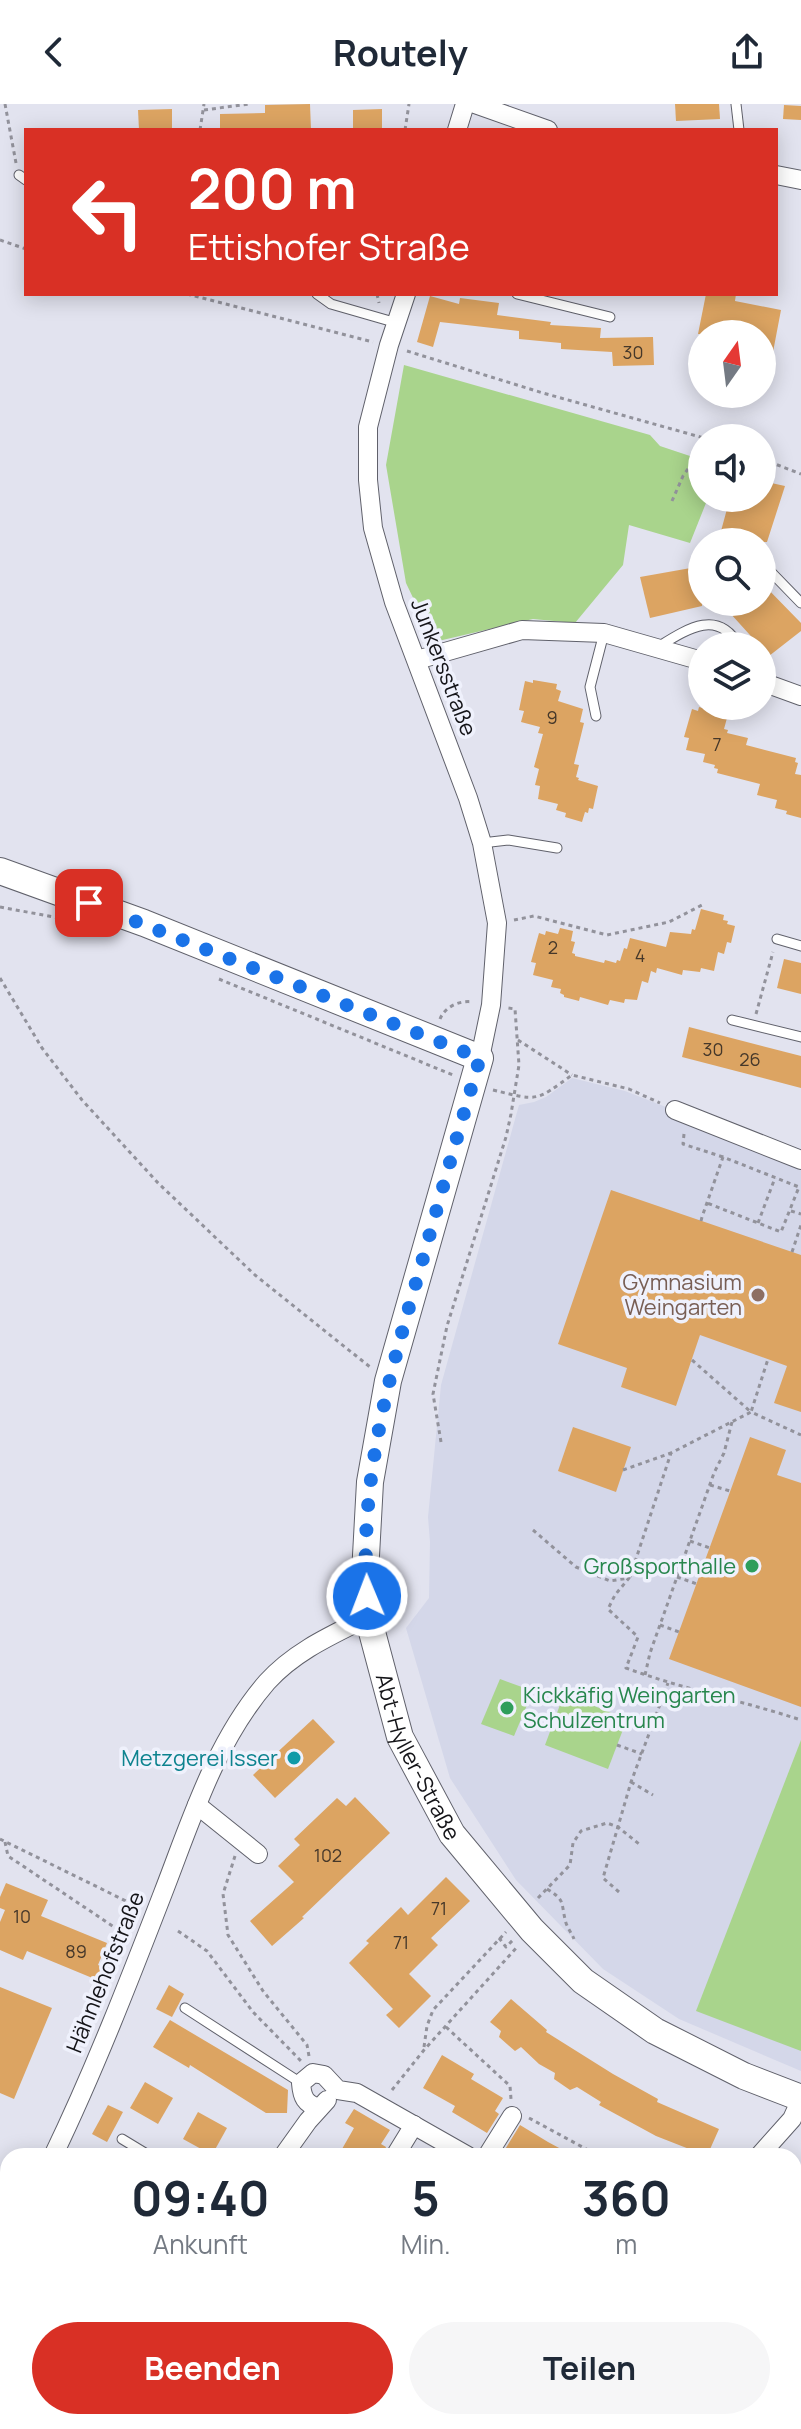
<!DOCTYPE html>
<html lang="de">
<meta charset="utf-8">
<style>
:root{--surface:#fff;--page:#f6f6f7;--text:#1f2937;--muted:#747a83;--accent:#d93025}
body{margin:0;font-family:Manrope,sans-serif;background:var(--page);color:var(--text);height:100vh;display:flex;flex-direction:column;font-size:30px;white-space:nowrap}
*{box-sizing:border-box;margin:0}
p{font-size:26px;color:var(--muted)}
.icon{flex:none;width:44px;height:44px;fill:none;stroke:currentColor;stroke-width:2;stroke-linecap:round;stroke-linejoin:round}
.map{position:relative;flex:1;overflow:hidden}
.sheet{position:absolute;left:0px;top:2044px;width:802px;height:282px;display:flex;flex-direction:column;background:var(--surface);border-radius:24px 24px 0 0;box-shadow:0 4px 20px #0003}
.sheet>*{flex:none}
.hud{position:absolute;left:24px;top:24px;width:754px;height:168px;border-radius:0px;box-shadow:0 4px 20px #0003;background:#d93025;color:#fff;overflow:hidden}
.needle{width:52px;rotate:14deg}
.controls{position:absolute;left:688px;top:216px;display:grid;gap:16px}
.controls a{display:grid;place-items:center;width:88px;height:88px;border-radius:50%;background:var(--surface);box-shadow:0 4px 20px #0003;font-size:40px}
.pin{position:absolute;display:grid;place-items:center;width:68px;height:68px;color:#fff;margin:-34px;border-radius:16px;box-shadow:0 4px 12px #0006}
.me{position:absolute;width:88px;margin:-44px;rotate:359deg;stroke-linejoin:round;filter:drop-shadow(0 0 6px #0008)}
.turn{display:flex;align-items:center;gap:28px;height:168px;padding:0 32px;font-size:36px}
.turn .icon{width:104px;height:104px;stroke-width:2.5}
.turn b{display:block;font-size:56px;line-height:68px}
.eta{display:flex;justify-content:space-evenly;align-items:center;height:136px;text-align:center}
.eta b{font-size:48px;font-weight:700;line-height:56px}
.cta{display:flex;gap:16px;margin-top:auto;padding:16px 32px}
.cta a{flex:1;height:92px;border-radius:48px;background:var(--accent);color:#fff;font-size:32px;font-weight:700;line-height:92px;text-align:center}
.cta a+a{background:var(--page);color:var(--text)}
header{display:flex;justify-content:space-between;align-items:center;height:104px;padding:0 32px;background:var(--surface);font-size:36px;font-weight:700}
.map>svg:first-child{display:block}
.built{fill:#d4d7e9}
.green{fill:#a9d48c}
.building{fill:#dca462}
.lines{fill:none;stroke-linecap:round;stroke-linejoin:round}
.lane-casing{stroke:#60616b;stroke-width:11}
.street-casing{stroke:#60616b;stroke-width:20}
.secondary-casing{stroke:#60616b;stroke-width:28}
.path{stroke:#92929b;stroke-width:3;stroke-dasharray:4 4;stroke-linecap:butt}
.lane{stroke:#fff;stroke-width:9}
.street{stroke:#fff;stroke-width:18}
.secondary{stroke:#fff;stroke-width:26}
.route{stroke:#1a73e8;stroke-width:14;stroke-dasharray:0 25.2}
.education-dot{fill:#8d6e63;stroke:#eff1fc;stroke-width:3}
.leisure-dot{fill:#2e9e5b;stroke:#eff1fc;stroke-width:3}
.culture-dot{fill:#0f9aa8;stroke:#eff1fc;stroke-width:3}
.labels{text-anchor:middle;dominant-baseline:central;stroke-width:7;stroke-linejoin:round;paint-order:stroke}
.number-label{font-size:18px;fill:#46382a}
.street-label{font-size:22px;fill:#141418;stroke:#eff1fc}
.education-label{font-size:22px;fill:#785e54;stroke:#eff1fc;text-anchor:end}
.leisure-label{font-size:22px;fill:#27864d;stroke:#eff1fc;text-anchor:end}
.culture-label{font-size:22px;fill:#0d838f;stroke:#eff1fc;text-anchor:end}
</style>
<header><svg class="icon" aria-label="back" viewBox="0 0 24 24"><path d="M15 5l-7 7 7 7"/></svg>Routely<svg class="icon" aria-label="share" viewBox="0 0 24 24"><path d="M12 15V3M7 8l5-5 5 5M5 13v7h14v-7"/></svg></header>
<div class="map">
<svg width="801" height="2325" viewBox="0 0 801 2325">
<rect width="100%" height="100%" fill="#e2e3ef"/>
<!-- built -->
<polygon class="built" points="572,974 625,987 801,1056 801,1967 679,1915 603,1865 516,1776 450,1674 406,1524 429,1494 430,1438 428,1413 441,1281 519,1001 534,998 546,993"/>
<!-- green -->
<g class="green">
<polygon points="404,261 650,331 660,342 702,356 702,394 708,394 690,439 629,421 623,461 575,519 533,515 434,538 406,479 386,361"/>
<polygon points="500,1575 533,1587 514,1632 481,1620"/>
<polygon points="564,1590 627,1615 608,1665 545,1641"/>
<polygon points="801,1636 801,1947 696,1907"/>
</g>
<!-- building -->
<g class="building">
<polygon points="310,0 311,26 220,26 220,10 265,9 265,1"/>
<polygon points="675,0 719,0 720,15 676,17"/>
<polygon points="784,1 801,2 801,16 783,15"/>
<polygon points="172,5 172,26 139,26 138,6"/>
<polygon points="382,5 382,26 353,26 353,6"/>
<polygon points="706,190 736,190 735,197 781,206 769,269 762,268 762,230 698,230"/>
<polygon points="430,192 459,200 460,194 499,199 497,211 551,218 550,221 601,224 600,234 653,233 654,261 613,262 612,248 561,245 561,239 519,235 519,227 440,218 433,243 417,238"/>
<polygon points="762,377 785,382 767,438 718,438 730,394 762,394"/>
<polygon points="702,462 702,502 650,514 640,473"/>
<polygon points="762,479 801,519 801,527 769,552 720,498 762,498"/>
<polygon points="533,576 557,580 556,585 561,587 558,597 583,605 580,618 584,619 574,660 579,661 576,673 579,674 578,676 598,682 593,705 589,704 588,709 585,708 582,718 565,713 566,709 556,706 558,700 538,695 540,682 535,681 539,665 534,663 543,630 538,629 540,623 521,618 524,607 519,606 525,577 533,579"/>
<polygon points="699,603 724,610 723,613 727,614 724,625 728,626 727,629 748,634 746,641 796,654 795,658 798,659 795,670 801,671 801,714 786,710 787,707 775,704 777,696 757,691 760,680 717,669 718,665 714,664 715,661 703,658 705,650 686,646 689,634 684,633 692,605 698,607"/>
<polygon points="701,805 724,811 723,816 728,817 727,820 735,822 731,839 727,838 724,850 718,848 714,867 701,864 700,868 683,866 682,871 657,864 656,869 651,867 648,879 642,877 637,896 625,895 624,899 610,896 608,901 580,893 579,897 564,893 564,891 560,889 561,885 551,883 553,876 533,871 536,859 531,858 539,829 545,831 546,827 558,830 560,824 573,827 571,837 575,838 572,849 575,850 575,852 604,859 605,856 616,859 617,856 620,857 624,844 627,845 630,834 666,843 670,828 691,830 692,825 695,826"/>
<polygon points="784,855 801,859 801,890 777,884"/>
<polygon points="689,923 801,952 801,984 682,953"/>
<polygon points="611,1086 801,1151 801,1308 774,1299 787,1262 700,1231 676,1302 621,1283 627,1264 558,1240"/>
<polygon points="573,1323 631,1343 616,1388 558,1367"/>
<polygon points="750,1333 786,1346 777,1371 801,1379 801,1603 669,1555"/>
<polygon points="313,1615 335,1638 275,1694 253,1671"/>
<polygon points="355,1693 390,1729 302,1813 304,1814 272,1842 250,1817 294,1778 278,1762 300,1741 294,1735 337,1694 346,1702"/>
<polygon points="446,1773 470,1797 431,1834 438,1841 409,1870 431,1892 399,1924 386,1911 393,1905 349,1859 369,1839 366,1837 401,1803 408,1811"/>
<polygon points="6,1779 48,1796 41,1812 107,1839 98,1861 107,1865 102,1878 27,1847 23,1856 0,1846 0,1818 5,1806 0,1804 0,1793"/>
<polygon points="169,1881 184,1890 172,1913 156,1905"/>
<polygon points="0,1883 52,1904 14,1995 0,1989"/>
<polygon points="511,1895 547,1926 546,1928 613,1970 658,1995 657,1998 719,2025 707,2052 656,2032 599,2001 601,1998 577,1983 570,1986 554,1975 555,1969 539,1960 521,1943 515,1947 499,1933 501,1927 490,1918"/>
<polygon points="170,1916 288,1986 287,2009 266,2009 190,1961 189,1964 153,1943"/>
<polygon points="442,1951 474,1970 471,1975 503,1994 495,2007 499,2010 487,2029 452,2008 455,2002 423,1984"/>
<polygon points="145,1978 173,1994 158,2020 130,2004"/>
<polygon points="108,2001 123,2008 107,2038 92,2030"/>
<polygon points="354,2005 390,2026 381,2040 386,2043 383,2052 338,2052 354,2024 345,2019"/>
<polygon points="198,2008 227,2024 212,2051 183,2035"/>
<polygon points="520,2021 548,2038 574,2052 501,2052"/>
</g>
<g class="lines">
<defs>
<g id="lane">
<polyline points="736,0 739,26"/>
<polyline points="19,71 26,76"/>
<polyline points="317,190 331,200 397,219"/>
<polyline points="517,190 610,213"/>
<polyline points="770,467 801,499"/>
<path d="M658,543C687,525 718,504 739,542"/>
<polyline points="596,612 590,583 604,529"/>
<polyline points="482,739 508,736 557,744"/>
<polyline points="777,835 801,842"/>
<polyline points="732,916 801,933"/>
<polyline points="185,1904 301,1979"/>
<polyline points="122,2035 150,2052"/>
<polyline points="26,2318 38,2325"/>
</g>
<g id="street">
<polyline points="475,0 548,26"/>
<polyline points="457,26 465,0"/>
<polyline points="776,71 801,76"/>
<polyline points="406,190 389,241 368,323 368,376 373,424 394,498 468,694 482,739 497,819 491,901 480,954"/>
<polyline points="417,556 522,526 604,529 702,557"/>
<polyline points="762,578 801,592"/>
<polyline points="675,1006 801,1056"/>
<polyline points="197,1701 258,1750"/>
<path d="M319,2004C305,2000 302,1993 301,1979L313,1969L324,1971L338,1986L357,1989L468,2052"/>
<path d="M53,2052C94,1967 129,1877 163,1789C191,1717 215,1638 267,1578C295,1547 332,1531 368,1513"/>
<polyline points="283,2052 308,2017 327,1996"/>
<polyline points="395,2052 414,2021"/>
<polyline points="487,2052 512,2012"/>
<polyline points="759,2052 792,2015 801,1995"/>
<polyline points="0,2153 8,2139"/>
<polyline points="794,2162 801,2145"/>
<polyline points="794,2180 801,2183"/>
<polyline points="794,2274 801,2277"/>
<polyline points="151,2318 175,2325"/>
<polyline points="708,2318 723,2325"/>
<polyline points="119,2325 140,2318"/>
<polyline points="230,2325 234,2318"/>
<polyline points="331,2325 335,2318"/>
<polyline points="567,2325 571,2318"/>
</g>
<g id="secondary">
<path id="s1" d="M0,767L144,819L480,954L388,1277L370,1378L365,1470L368,1513L400,1633L452,1730L532,1826L583,1877L655,1927L744,1972L801,1994"/>
</g>
</defs>
<!-- lane casing -->
<use href="#lane" class="lane-casing"/>
<!-- street casing -->
<use href="#street" class="street-casing"/>
<!-- secondary casing -->
<use href="#secondary" class="secondary-casing"/>
<!-- path -->
<g class="path">
<polyline points="5,0 16,59"/>
<polyline points="204,6 249,0"/>
<polyline points="200,26 204,0"/>
<polyline points="405,26 409,0"/>
<polyline points="0,136 26,145"/>
<polyline points="187,190 373,238"/>
<polyline points="377,190 379,199"/>
<polyline points="407,247 543,289 704,334"/>
<polyline points="762,355 801,370"/>
<polyline points="672,397 683,372 702,345"/>
<polyline points="0,803 59,814"/>
<polyline points="514,816 534,812 607,831 669,818 702,801"/>
<polyline points="0,874 42,944 82,996 159,1080 255,1171 370,1263"/>
<polyline points="219,875 453,971"/>
<polyline points="756,910 773,848"/>
<path d="M440,915C445,902 461,896 473,898"/>
<polyline points="518,936 572,971"/>
<path d="M493,986C538,997 535,998 572,971L629,985L660,999"/>
<polyline points="684,1030 683,1040 723,1053"/>
<polyline points="791,1107 801,1110"/>
<polyline points="701,1117 702,1113 723,1053 799,1083 781,1128 707,1099"/>
<polyline points="758,1119 775,1074"/>
<polyline points="792,1148 801,1121"/>
<polyline points="692,1256 751,1308 768,1255"/>
<polyline points="441,1338 433,1290 447,1222 506,1033 511,1010 519,961 515,905 508,904"/>
<polyline points="623,1366 671,1349"/>
<polyline points="710,1381 730,1387"/>
<path d="M533,1426L576,1463L610,1477L629,1474L615,1491L608,1505L638,1533L626,1564C683,1585 743,1597 801,1616"/>
<polyline points="690,1437 710,1444"/>
<polyline points="630,1473 671,1349 751,1308 801,1331"/>
<polyline points="677,1473 697,1480"/>
<polyline points="660,1521 679,1528"/>
<polyline points="645,1571 650,1549 714,1369 724,1349 732,1318"/>
<polyline points="617,1641 642,1650"/>
<polyline points="631,1678 653,1691"/>
<polyline points="0,1735 130,1799"/>
<polyline points="5,1738 8,1752 126,1831"/>
<polyline points="235,1752 223,1790 228,1831 263,1887 307,1941 309,1952"/>
<path d="M547,1785C565,1796 561,1798 565,1815C566,1822 571,1828 574,1835"/>
<polyline points="619,1788 603,1774 631,1678 668,1579"/>
<polyline points="538,1794 570,1761 573,1739 581,1727 607,1719 618,1723 639,1740"/>
<polyline points="178,1827 207,1847 253,1908 301,1957"/>
<polyline points="499,1834 506,1843 513,1836"/>
<polyline points="446,1923 510,1982 511,1995"/>
<polyline points="424,1943 427,1922 433,1906 506,1828"/>
<polyline points="392,1986 424,1946 518,1842"/>
<polyline points="529,2014 599,2052"/>
</g>
<!-- lane -->
<use href="#lane" class="lane"/>
<!-- street -->
<use href="#street" class="street"/>
<!-- secondary -->
<use href="#secondary" class="secondary"/>
</g>
<g class="lines">
<!-- route -->
<path class="route" d="M89,799L480,954C460,1022 441,1090 422,1158C390,1269 359,1375 367,1492"/>
</g>
<!-- markers -->
<circle class="education-dot" cx="758" cy="1191" r="8"/>
<g class="leisure-dot">
<circle cx="752" cy="1462" r="8"/>
<circle cx="507" cy="1604" r="8"/>
</g>
<circle class="culture-dot" cx="294" cy="1654" r="8"/>
<g class="labels">
<!-- number labels -->
<g class="number-label">
<text x="633" y="248">30</text>
<text x="552" y="613">9</text>
<text x="717" y="640">7</text>
<text x="553" y="843">2</text>
<text x="640" y="851">4</text>
<text x="713" y="945">30</text>
<text x="750" y="955">26</text>
<text x="328" y="1751">102</text>
<text x="439" y="1804">71</text>
<text x="22" y="1812">10</text>
<text x="401" y="1838">71</text>
<text x="76" y="1847">89</text>
</g>
<!-- street labels -->
<g class="street-label">
<text transform="translate(444 563) rotate(69)">Junkersstraße</text>
<text stroke="none"><textPath href="#s1" startOffset="1238">Abt-Hyller-Straße</textPath></text>
<text transform="translate(105 1868) rotate(-68)">Hähnlehofstraße</text>
</g>
<!-- education labels -->
<g class="education-label">
<text x="742" y="1178">Gymnasium<tspan x="742" dy="25">Weingarten</tspan></text>
</g>
<!-- leisure labels -->
<g class="leisure-label">
<text x="736" y="1462">Großsporthalle</text>
<text x="523" y="1591" text-anchor="start">Kickkäfig Weingarten<tspan x="523" dy="25">Schulzentrum</tspan></text>
</g>
<!-- culture labels -->
<g class="culture-label">
<text x="278" y="1654">Metzgerei Isser</text>
</g>
</g>
</svg>
<div class="controls">
<a><svg class="needle" viewBox="-14 -14 28 28"><path d="M0-13l5 13h-10z" fill="#e53935"/><path d="M0 13l5-13h-10z" fill="#747a83"/></svg></a>
<a><svg class="icon" aria-label="sound" viewBox="0 0 24 24"><path d="M4 9h4l5-4v14l-5-4H4zM17 9q2 3 0 6"/></svg></a>
<a><svg class="icon" aria-label="search" viewBox="0 0 24 24"><circle cx="10" cy="10" r="6"/><path d="M15 15l6 6"/></svg></a>
<a><svg class="icon" aria-label="layers" viewBox="0 0 24 24"><path d="M12 4l9 5-9 5-9-5zM3 14l9 5 9-5"/></svg></a>
</div>
<div class="pin" style="left:89px;top:799px;background:#d93025"><svg class="icon" aria-label="arrive" viewBox="0 0 24 24"><path d="M6 21V4h12l-3 4 3 4H6"/></svg></div>
<svg class="me" style="left:367px;top:1492px" viewBox="-20 -20 40 40"><circle r="17" fill="#1a73e8" stroke="#fff" stroke-width="3"/><path d="M0-11L8 9 0 5-8 9z" fill="#fff"/></svg>
<div class="hud">
<div class="turn"><svg class="icon" aria-label="left" viewBox="0 0 24 24"><path d="M17 20v-9H6M10 6l-5 5 5 5"/></svg><div><b>200 m</b>Ettishofer Straße</div></div>
</div>
<section class="sheet">
<div class="eta">
<div><b>09:40</b><p>Ankunft</p></div>
<div><b>5</b><p>Min.</p></div>
<div><b>360</b><p>m</p></div>
</div>
<div class="cta"><a>Beenden</a><a>Teilen</a></div>
</section>
</div>
